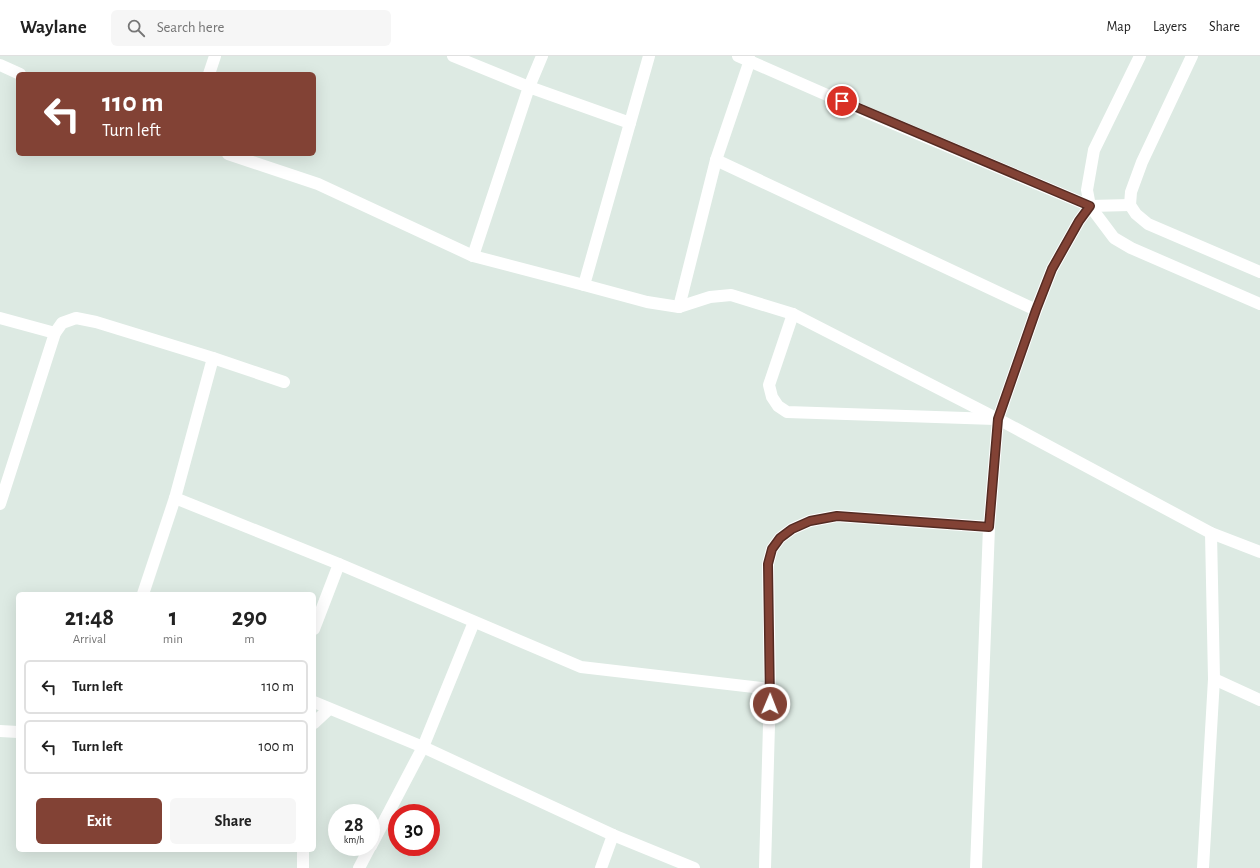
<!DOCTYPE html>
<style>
:root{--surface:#fff;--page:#f6f6f6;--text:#222;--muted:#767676;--line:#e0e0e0;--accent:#824235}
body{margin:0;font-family:"Alegreya Sans",sans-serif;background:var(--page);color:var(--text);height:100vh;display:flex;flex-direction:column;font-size:15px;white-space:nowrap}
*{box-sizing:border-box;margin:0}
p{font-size:13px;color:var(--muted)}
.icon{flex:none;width:22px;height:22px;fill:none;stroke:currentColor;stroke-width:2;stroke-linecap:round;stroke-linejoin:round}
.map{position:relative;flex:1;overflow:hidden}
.sheet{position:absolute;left:16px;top:536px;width:300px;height:260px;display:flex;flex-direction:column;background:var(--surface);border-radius:6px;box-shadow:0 4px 16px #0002}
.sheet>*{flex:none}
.banner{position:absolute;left:16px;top:16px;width:300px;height:84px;border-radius:6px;box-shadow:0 4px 16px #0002;background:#824235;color:#fff;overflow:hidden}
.speed{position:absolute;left:328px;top:748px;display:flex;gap:8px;font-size:20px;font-weight:700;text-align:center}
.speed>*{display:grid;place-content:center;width:52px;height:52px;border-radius:50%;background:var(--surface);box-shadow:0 4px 16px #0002;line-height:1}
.speed small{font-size:10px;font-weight:400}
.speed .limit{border:6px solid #d22;background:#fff;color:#111}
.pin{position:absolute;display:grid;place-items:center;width:34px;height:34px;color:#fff;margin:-17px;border:2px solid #fff;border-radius:50%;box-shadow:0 1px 4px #0007}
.me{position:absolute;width:44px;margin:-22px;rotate:1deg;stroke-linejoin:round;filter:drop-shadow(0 0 3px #0008)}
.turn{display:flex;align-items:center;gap:14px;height:84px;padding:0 20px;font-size:18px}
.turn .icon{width:52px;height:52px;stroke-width:2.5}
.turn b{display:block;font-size:28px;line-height:34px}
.eta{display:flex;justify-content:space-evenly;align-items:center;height:68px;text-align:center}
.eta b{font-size:24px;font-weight:700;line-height:28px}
.button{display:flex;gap:8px;margin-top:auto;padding:8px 20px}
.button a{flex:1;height:46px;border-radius:6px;background:var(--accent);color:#fff;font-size:16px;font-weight:700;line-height:46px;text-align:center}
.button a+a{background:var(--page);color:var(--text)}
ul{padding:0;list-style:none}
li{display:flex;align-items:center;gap:12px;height:54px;margin:0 8px 6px;padding:0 12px;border:2px solid var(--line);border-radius:6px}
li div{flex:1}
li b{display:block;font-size:15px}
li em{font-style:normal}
header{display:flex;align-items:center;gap:24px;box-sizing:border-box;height:56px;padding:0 20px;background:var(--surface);border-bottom:1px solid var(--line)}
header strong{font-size:19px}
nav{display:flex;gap:22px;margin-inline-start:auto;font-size:14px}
.search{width:280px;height:36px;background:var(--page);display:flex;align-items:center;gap:10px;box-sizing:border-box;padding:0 14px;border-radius:6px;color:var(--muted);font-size:15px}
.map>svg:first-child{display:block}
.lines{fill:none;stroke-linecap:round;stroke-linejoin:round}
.street{stroke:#fff;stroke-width:12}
.route-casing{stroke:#542b22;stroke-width:10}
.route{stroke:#824235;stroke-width:7}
</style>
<header>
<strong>Waylane</strong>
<div class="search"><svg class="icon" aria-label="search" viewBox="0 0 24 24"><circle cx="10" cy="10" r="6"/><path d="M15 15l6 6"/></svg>Search here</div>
<nav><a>Map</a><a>Layers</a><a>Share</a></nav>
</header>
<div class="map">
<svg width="1260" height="812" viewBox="0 0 1260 812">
<rect width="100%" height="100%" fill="#ddeae3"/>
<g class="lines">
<!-- street -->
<g class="street">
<polyline points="453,0 529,31 630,67"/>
<polyline points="649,0 584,229 647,246 679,251 710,241 731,239 793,258 998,363 1211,477 1260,496"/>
<polyline points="738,0 868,57 1090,150 1130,149"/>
<polyline points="1140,0 1094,94 1087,134 1090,150 1114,182 1131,192 1260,248"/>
<polyline points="1192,0 1142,106 1131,136 1130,149 1136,158 1148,168 1260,216"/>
<polyline points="0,9 20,18"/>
<polyline points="209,18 215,0"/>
<polyline points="228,98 318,128 473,200 584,229"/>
<polyline points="716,104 1036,254"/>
<polyline points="473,200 529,31 542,0"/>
<polyline points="679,251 716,104 750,4"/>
<polyline points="793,258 769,329 772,341 778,350 787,356 995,363"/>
<polyline points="0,262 55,277"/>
<polyline points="175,442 339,508 581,611 770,633"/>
<polyline points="0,448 55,277 62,267 76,262 96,266 213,302 284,326"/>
<polyline points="143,538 175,442 213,302"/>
<polyline points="314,573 339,508"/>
<polyline points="1214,623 1260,644"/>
<polyline points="314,646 423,691 613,779 694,812"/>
<polyline points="314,667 329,653"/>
<polyline points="0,675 18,676"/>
<polyline points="371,790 423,691 474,566"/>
<polyline points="303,812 303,794"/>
<polyline points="359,812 370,791"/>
<polyline points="601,812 613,779"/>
<polyline points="765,812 770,633 768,508 772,493 780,482 792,473 810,465 837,460 989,471"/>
<polyline points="976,812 989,471 998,363 1036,254 1052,213 1079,165 1090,150"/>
<polyline points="1203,812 1214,623 1211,477"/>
</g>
</g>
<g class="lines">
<defs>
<polyline id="route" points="770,648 768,508 772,493 780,482 792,473 810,465 837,460 989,471 998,363 1036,254 1052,213 1079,165 1090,150 842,45"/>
</defs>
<!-- route casing -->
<use href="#route" class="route-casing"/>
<!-- route -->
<use href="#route" class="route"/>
</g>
</svg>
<div class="speed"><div>28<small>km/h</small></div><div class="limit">30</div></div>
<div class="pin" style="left:842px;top:45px;background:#d93025"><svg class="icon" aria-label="arrive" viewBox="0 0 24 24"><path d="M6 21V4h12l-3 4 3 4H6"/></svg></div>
<svg class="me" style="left:770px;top:648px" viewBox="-20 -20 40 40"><circle r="17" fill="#824235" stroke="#fff" stroke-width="3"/><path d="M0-11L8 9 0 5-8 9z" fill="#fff"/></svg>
<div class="banner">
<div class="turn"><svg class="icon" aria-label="left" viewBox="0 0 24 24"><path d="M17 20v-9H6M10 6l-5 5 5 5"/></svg><div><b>110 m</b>Turn left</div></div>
</div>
<section class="sheet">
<div class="eta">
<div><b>21:48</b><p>Arrival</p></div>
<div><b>1</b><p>min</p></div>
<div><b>290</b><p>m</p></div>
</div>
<ul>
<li><svg class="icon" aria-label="left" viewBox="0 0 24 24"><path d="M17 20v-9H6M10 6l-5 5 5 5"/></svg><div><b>Turn left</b></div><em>110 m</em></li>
<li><svg class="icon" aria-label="left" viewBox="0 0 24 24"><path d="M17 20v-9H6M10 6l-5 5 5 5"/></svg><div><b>Turn left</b></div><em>100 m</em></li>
</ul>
<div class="button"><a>Exit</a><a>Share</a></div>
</section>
</div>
